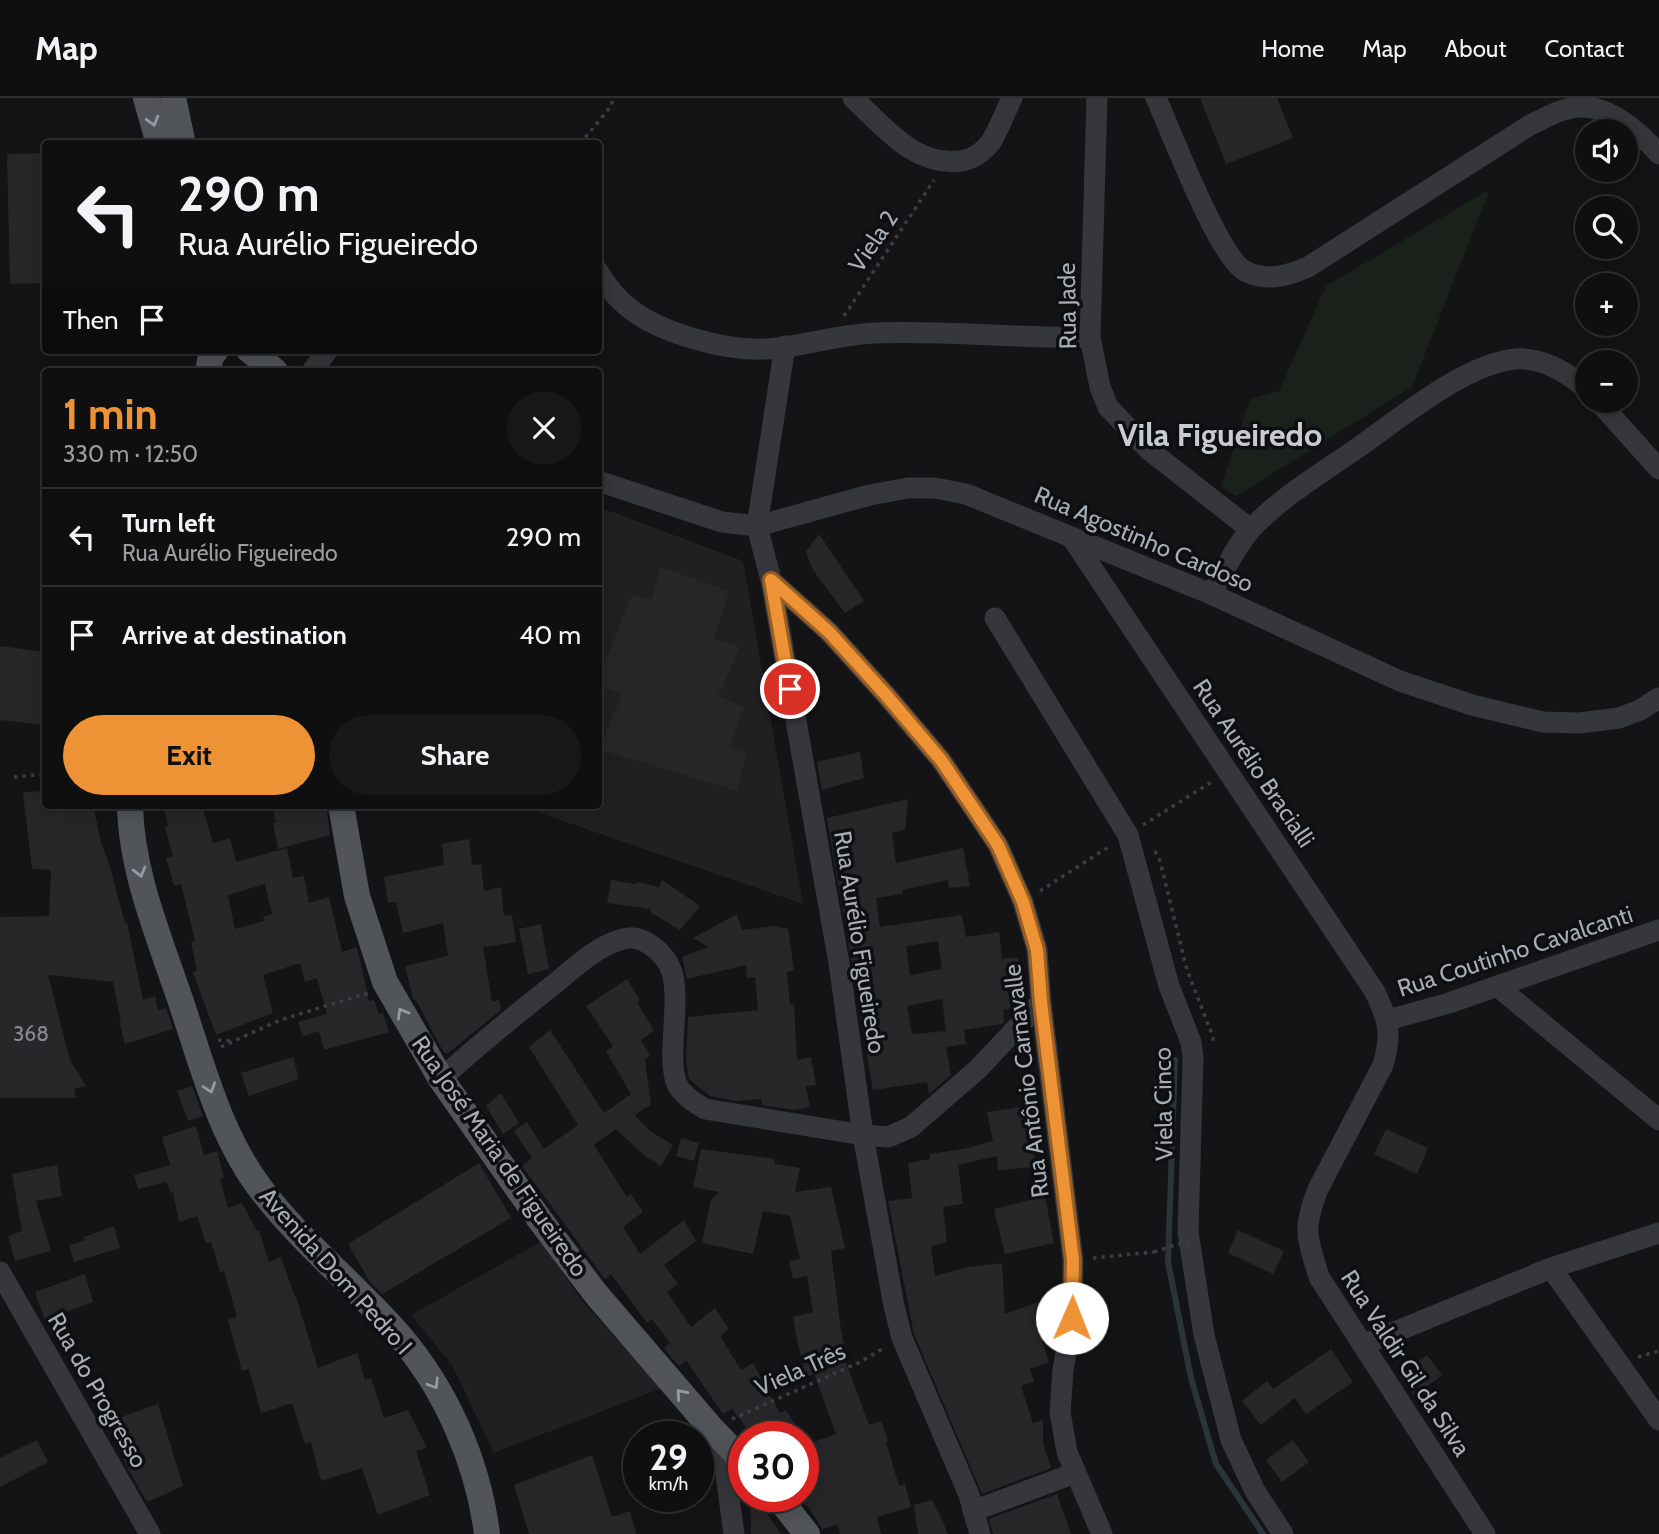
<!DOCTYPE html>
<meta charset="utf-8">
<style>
:root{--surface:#0f0f10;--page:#181819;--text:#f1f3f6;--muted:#9b9c9f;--line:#2f2f30;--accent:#ed9235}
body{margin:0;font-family:Cabin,sans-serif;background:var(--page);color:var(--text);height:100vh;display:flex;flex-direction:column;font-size:26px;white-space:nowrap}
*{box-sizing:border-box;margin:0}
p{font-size:23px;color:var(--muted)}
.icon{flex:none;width:38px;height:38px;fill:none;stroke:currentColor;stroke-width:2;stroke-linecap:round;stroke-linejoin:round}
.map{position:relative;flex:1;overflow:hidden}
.sheet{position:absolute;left:42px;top:270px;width:560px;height:441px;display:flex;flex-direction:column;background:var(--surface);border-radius:7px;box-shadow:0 4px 18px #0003,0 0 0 2px var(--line)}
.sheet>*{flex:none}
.guide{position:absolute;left:42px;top:42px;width:560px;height:214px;border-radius:7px;box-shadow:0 4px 18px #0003,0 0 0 2px var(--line);background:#0f0f10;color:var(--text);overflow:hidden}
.fabs{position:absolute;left:1575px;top:21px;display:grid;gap:14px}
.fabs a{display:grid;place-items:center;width:63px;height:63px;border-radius:50%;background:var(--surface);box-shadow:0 4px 18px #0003,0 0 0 2px var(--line);font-size:35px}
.speed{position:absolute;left:623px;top:1323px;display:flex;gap:14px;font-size:35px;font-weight:700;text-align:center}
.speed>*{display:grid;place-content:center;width:91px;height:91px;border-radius:50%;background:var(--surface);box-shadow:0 4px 18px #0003,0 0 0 2px var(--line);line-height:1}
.speed small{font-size:18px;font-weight:400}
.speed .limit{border:10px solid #d22;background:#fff;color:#111}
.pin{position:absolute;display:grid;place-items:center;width:60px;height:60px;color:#fff;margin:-30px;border:4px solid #fff;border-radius:50%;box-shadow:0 2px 7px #0007}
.me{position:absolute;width:77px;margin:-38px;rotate:1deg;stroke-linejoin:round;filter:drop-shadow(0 0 5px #0008)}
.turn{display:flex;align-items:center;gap:24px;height:147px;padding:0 21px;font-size:32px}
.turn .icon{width:91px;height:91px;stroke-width:2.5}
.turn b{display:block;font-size:49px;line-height:60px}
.then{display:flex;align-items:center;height:66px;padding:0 21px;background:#0003;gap:14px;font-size:26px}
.round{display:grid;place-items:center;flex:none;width:74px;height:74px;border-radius:37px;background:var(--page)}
.summary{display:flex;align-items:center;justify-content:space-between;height:119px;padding:0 21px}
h1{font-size:42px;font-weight:700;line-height:52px;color:var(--accent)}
.button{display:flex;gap:14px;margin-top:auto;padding:14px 21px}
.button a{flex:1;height:80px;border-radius:42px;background:var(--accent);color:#111;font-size:28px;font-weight:700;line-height:80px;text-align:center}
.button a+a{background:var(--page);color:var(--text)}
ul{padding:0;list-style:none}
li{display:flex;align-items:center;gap:21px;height:98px;padding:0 21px;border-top:2px solid var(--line)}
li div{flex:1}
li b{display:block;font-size:26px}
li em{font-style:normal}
header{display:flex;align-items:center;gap:42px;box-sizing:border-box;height:98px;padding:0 35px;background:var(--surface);border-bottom:2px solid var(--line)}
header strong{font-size:33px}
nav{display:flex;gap:38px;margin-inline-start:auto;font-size:24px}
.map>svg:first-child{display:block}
.built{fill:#202023}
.green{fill:#1a201a}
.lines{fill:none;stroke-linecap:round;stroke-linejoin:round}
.stream{stroke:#2b3539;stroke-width:6}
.building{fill:#27272a;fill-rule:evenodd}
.path{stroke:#3b3e41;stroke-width:3.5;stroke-dasharray:3.5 5;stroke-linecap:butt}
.minor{stroke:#35373b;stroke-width:21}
.major{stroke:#515459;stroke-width:26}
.path-bridge{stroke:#3b3e41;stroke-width:3.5;stroke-dasharray:3.5 5;stroke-linecap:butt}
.oneway{stroke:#959ba3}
.route-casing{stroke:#9a5f22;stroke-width:18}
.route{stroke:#ed9235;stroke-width:12}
.labels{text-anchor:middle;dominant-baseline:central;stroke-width:7;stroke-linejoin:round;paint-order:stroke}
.number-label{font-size:21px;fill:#868b92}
.street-label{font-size:24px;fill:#a6adb6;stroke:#0f0f11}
.district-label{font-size:32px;font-weight:bold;fill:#c7cbd2;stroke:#0f0f11}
</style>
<header>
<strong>Map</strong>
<nav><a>Home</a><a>Map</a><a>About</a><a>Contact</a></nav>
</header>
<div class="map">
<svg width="1659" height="1436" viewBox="0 0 1659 1436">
<rect width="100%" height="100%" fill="#141416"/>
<!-- built -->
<g class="built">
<polygon points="599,409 743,463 803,806 517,707 598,707"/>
<polygon points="542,1143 582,1203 662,1290 494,1355 452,1267 411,1217"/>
</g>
<!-- green -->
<polygon class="green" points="1490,91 1412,289 1236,398 1221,389 1250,301 1279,293 1326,188"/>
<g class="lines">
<!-- stream -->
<polyline class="stream" points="1175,962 1168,1164 1191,1280 1216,1366 1263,1436"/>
</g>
<!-- building -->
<g class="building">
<polygon points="1200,0 1277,0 1293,40 1226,66"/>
<polygon points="46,55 46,185 10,186 7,56"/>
<polygon points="819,436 864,503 845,515 813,472 806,454"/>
<polygon points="660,469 729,493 714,541 740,549 718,598 744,609 729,648 746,656 737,693 599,651 622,596 598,589 598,581 632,498 652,501"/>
<polygon points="0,548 46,554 46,627 0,622"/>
<polygon points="860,654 864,680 822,692 817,664"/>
<polygon points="46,693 46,707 93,707 101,744 110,769 125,825 127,825 143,902 155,898 158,912 166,910 173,931 125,946 119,923 121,923 113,884 48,877 70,962 86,988 74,991 76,1000 0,1000 0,819 49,818 51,772 32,771 23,694"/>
<path d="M908,701L905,732L892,735L896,765L963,750L970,788L949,790L948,782L903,792V796L876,800L880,829L962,817L966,839L999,834L1002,861L1018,859L1021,891L1008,892L1011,910L1003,912L1004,924L1002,926L964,932L966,946L946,949L951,977L929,996L927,984L873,992L827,720ZM938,843L942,871L910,877L906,848ZM942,901L946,933L912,936L907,908Z"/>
<path d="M163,707H202L213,745L230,740L236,764L287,750L293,780L304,778L309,805L329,799L342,854L357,849L369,903L374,902L379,916L383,915L389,934L324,952L319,933L303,938L298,924L327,916L317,880L305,884L300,865L263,877L273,915L216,937L193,874L197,873L191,844L195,843L181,786L174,788L166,760L173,758L165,729L168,728ZM265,786L272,816L263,819L264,823L235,831L228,797Z"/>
<polygon points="272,707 326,707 330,737 278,751 273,725 276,725"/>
<polygon points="469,741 472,767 481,766 484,793 501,789 504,818 512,817 516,844 483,849 492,904 499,902 501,912 448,955 444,955 417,904 413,900 405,868 448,858 443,825 403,835 396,804 388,805 384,779 444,767 442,746"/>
<polygon points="611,782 636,786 637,784 659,789 662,782 700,808 680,832 650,814 651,811 607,805"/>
<polygon points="737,816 742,832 774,828 788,831 794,872 787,874 790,907 794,906 797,962 811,959 816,987 806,988 810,1009 794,1012 762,1007 761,1001 736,1003 710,998 689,981 686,962 688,919 758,912 755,879 747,880 746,867 687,881 682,859 708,849 693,840"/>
<polygon points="541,826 549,871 528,876 519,831"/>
<polygon points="627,881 640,902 637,904 654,933 641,942 650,958 645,962 651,1006 635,1017 651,1034 673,1047 661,1068 646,1059 616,1031 594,1047 627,1099 631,1096 643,1114 623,1129 640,1156 684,1122 696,1143 664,1167 678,1186 667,1194 691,1229 715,1210 729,1231 720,1238 741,1272 753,1265 780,1315 786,1312 803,1339 753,1339 732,1311 723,1316 686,1262 679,1268 670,1258 664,1250 670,1245 652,1221 647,1225 611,1176 605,1181 522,1068 532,1060 514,1033 527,1024 544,1051 578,1027 529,949 550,932 604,1015 631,996 606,953 613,948 586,908"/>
<polygon points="293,959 299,981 249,998 241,975"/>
<polygon points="192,988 203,1018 188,1023 177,993"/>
<polygon points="501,995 519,1025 503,1036 486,1008"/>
<polygon points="1028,1008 1036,1069 998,1072 997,1058 958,1067 963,1106 943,1109 947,1144 931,1148 935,1178 968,1169 1002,1165 1005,1216 1058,1197 1052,1230 1039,1234 1049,1264 1030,1271 1034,1284 1021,1288 1033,1325 1043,1322 1043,1345 1051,1370 982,1396 914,1236 888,1103 912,1100 908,1065 930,1061 930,1056 968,1050 993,1043 987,1014"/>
<polygon points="196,1028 204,1057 217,1053 224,1080 220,1081 228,1110 242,1105 257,1133 259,1132 269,1164 281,1159 295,1199 296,1199 318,1270 357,1255 365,1282 371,1280 384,1320 408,1312 427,1350 416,1353 430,1397 378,1417 362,1370 321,1383 311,1344 305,1346 292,1305 261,1315 249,1271 242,1273 228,1222 237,1219 224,1173 220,1174 211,1144 206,1145 197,1118 179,1124 173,1094 171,1095 166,1084 138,1091 134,1077 170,1067 162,1039"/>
<polygon points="1386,1031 1428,1050 1417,1076 1374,1056"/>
<polygon points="681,1040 699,1045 694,1063 676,1058"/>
<polygon points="701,1051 775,1061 774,1066 800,1070 795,1094 831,1089 845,1150 831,1153 841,1232 847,1261 845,1262 869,1327 881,1323 888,1343 886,1344 899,1388 905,1386 911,1409 877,1419 881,1436 840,1436 838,1427 822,1431 808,1408 803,1406 803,1348 836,1336 814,1276 806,1279 797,1242 793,1219 813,1214 807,1178 793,1181 789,1163 800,1161 790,1118 763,1113 753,1156 702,1145 711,1101 720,1094 693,1089"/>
<polygon points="479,1065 511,1120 382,1196 370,1184 348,1146"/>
<polygon points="57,1067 62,1098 36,1103 51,1153 15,1163 8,1138 22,1133 12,1076"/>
<polygon points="1045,1098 1054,1145 1005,1156 994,1111"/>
<polygon points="114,1128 120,1150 74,1164 69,1147 84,1143 84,1139"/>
<polygon points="1238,1132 1284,1153 1273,1176 1228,1155"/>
<polygon points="85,1176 93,1204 45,1222 35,1194"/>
<polygon points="1331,1251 1353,1284 1306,1316 1295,1300 1261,1327 1242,1303 1267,1283 1273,1291"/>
<polygon points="1427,1257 1442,1277 1414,1298 1399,1277"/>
<polygon points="158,1306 183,1388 147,1404 126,1367 110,1323"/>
<polygon points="37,1342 48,1364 0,1389 0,1360"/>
<polygon points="1293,1342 1309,1364 1282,1384 1266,1362"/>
<polygon points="592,1357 612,1419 630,1413 636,1436 529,1436 514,1387"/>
<polygon points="1057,1396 1071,1436 993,1436 989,1421"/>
<polygon points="750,1398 755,1398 781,1436 751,1436"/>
<polygon points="932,1402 940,1417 948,1436 918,1436 914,1407"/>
</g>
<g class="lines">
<!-- path -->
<g class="path">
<polyline points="580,46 612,7 612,0"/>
<polyline points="844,218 934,82"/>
<polyline points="14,679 46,676"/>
<polyline points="1143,727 1213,683"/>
<polyline points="1155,753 1160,763 1187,872 1213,939 1213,946"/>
<polyline points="1040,793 1110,748"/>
<polyline points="218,942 233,943"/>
<polyline points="221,949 280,922 368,895"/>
<polyline points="1093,1160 1154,1154"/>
<polyline points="1638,1259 1659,1253"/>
<polyline points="732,1321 858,1265 884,1250"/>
</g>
<!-- minor -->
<g class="minor">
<path d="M853,0C883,28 915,69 960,63C973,62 983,54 991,44C999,31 1005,14 1012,0"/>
<polyline points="1097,0 1090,239 1100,289 1108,309 1149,352 1250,431"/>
<path d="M1156,0C1171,33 1219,160 1245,173C1267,184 1287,178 1308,169L1530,27C1546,20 1563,9 1581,9C1611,8 1640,35 1659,56"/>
<path d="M598,173C606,187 616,200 629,210C660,235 725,253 765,251C802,249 839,236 876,235C947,232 1019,241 1090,239"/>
<polyline points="785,248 757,428 771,482 839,865 863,1037 894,1208 902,1240 969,1397 980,1436"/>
<polyline points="312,273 328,252"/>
<polyline points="1598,303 1659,371"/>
<polyline points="598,383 722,424 757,428 870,397 908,390 935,390 966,396 1211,496 1400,583 1472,607 1543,624 1579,625 1619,620 1640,612 1659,600"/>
<path d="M1072,440L1375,894C1389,924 1392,935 1383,967L1318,1091C1302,1132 1307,1139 1319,1179L1485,1436"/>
<polyline points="771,482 829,534 886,597 941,662 998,747 1023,804 1037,851 1041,904 1073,1162 1072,1220 1063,1272 1060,1314 1067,1354 1102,1436"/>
<path d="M1211,496C1223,476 1237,445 1253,429C1284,397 1323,374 1359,349C1400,320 1466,265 1516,261C1543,259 1567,275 1587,291"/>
<polyline points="995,520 1128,737 1169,888 1191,944 1193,960 1188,1134 1204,1237 1231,1342 1255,1393 1283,1436"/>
<polyline points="1497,888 1659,1022"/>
<polyline points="1388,922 1449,905 1659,832"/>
<path d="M441,981C477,948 514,918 552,888C573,871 596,848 623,841C643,835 666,856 672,874C681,906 666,960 677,986C682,997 695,1005 705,1011L863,1037L888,1039L911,1029L978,971L1041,904"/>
<polyline points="1551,1170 1659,1322"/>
<polyline points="0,1174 150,1436"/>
<polyline points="1363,1247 1551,1170 1659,1135"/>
<polyline points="721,1340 734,1436"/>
<polyline points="973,1413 1075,1375"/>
</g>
<!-- major -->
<g class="major">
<polyline points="146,0 159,46"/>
<polyline points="173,0 183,46"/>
<polyline points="249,252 275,273"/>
<polyline points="208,273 211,258 216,252"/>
<path d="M130,707C131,773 159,839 180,901C202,966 220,1039 263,1094C303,1146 355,1187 398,1236C446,1291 478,1364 487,1436"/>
<polyline points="341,707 357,798 385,884 441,981 540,1122 596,1196 711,1330 744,1364"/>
<polyline points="777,1398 807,1436"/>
</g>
<!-- path-bridge -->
<polyline class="path-bridge" points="1154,1154 1178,1146 1197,1147"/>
</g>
<!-- one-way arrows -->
<defs><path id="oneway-chevron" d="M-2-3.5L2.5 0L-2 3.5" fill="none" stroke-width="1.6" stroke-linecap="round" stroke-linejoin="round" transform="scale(1.75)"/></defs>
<g class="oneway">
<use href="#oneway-chevron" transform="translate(153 23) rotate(74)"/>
<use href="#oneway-chevron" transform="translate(140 774) rotate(75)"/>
<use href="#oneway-chevron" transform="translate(402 915) rotate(-120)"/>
<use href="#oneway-chevron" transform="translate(210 990) rotate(71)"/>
<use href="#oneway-chevron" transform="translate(434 1286) rotate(58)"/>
<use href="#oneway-chevron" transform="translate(681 1296) rotate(-131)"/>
</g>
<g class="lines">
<defs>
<polyline id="route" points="790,591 771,482 829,534 886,597 941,662 998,747 1023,804 1037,852 1041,904 1073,1162 1072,1220"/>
</defs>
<!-- route casing -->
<use href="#route" class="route-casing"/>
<!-- route -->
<use href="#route" class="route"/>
</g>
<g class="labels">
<!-- number labels -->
<g class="number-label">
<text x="31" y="935">368</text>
</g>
<!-- street labels -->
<g class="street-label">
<text transform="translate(873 143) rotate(-56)">Viela 2</text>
<text transform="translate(1067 208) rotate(-91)">Rua Jade</text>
<text transform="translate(1144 441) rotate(23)">Rua Agostinho Cardoso</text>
<text transform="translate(1254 665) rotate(56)">Rua Aurélio Bracialli</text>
<text transform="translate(860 844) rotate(81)">Rua Aurélio Figueiredo</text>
<text transform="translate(1515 853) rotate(-18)">Rua Coutinho Cavalcanti</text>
<text transform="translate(1026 983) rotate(-97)">Rua Antônio Carnavalle</text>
<text transform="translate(1163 1006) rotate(-91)">Viela Cinco</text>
<text transform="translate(500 1058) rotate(55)">Rua José Maria de Figueiredo</text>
<text transform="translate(336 1173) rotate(48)">Avenida Dom Pedro I</text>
<text transform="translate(1406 1265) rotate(57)">Rua Valdir Gil da Silva</text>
<text transform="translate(800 1271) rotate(-24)">Viela Três</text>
<text transform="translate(98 1292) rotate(60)">Rua do Progresso</text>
</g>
<!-- district labels -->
<g class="district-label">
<text x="1220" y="336">Vila Figueiredo</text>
</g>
</g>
</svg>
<div class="fabs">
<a><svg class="icon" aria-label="sound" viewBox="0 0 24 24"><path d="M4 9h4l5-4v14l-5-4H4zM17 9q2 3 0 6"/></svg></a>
<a><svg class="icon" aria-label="search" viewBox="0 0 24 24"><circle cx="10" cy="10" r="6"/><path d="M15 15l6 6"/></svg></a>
<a>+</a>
<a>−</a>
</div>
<div class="speed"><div>29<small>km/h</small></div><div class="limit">30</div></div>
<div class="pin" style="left:790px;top:591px;background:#d93025"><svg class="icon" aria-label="arrive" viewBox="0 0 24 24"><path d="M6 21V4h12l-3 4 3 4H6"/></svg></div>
<svg class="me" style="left:1072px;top:1220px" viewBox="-20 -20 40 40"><circle r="19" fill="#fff"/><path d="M0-13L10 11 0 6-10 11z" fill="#ed9235"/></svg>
<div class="guide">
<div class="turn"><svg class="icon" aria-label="left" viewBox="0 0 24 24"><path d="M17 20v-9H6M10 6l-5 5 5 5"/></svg><div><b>290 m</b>Rua Aurélio Figueiredo</div></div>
<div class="then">Then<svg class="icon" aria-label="arrive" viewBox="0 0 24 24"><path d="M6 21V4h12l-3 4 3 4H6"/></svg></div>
</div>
<section class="sheet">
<div class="summary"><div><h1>1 min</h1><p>330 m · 12:50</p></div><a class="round"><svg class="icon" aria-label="close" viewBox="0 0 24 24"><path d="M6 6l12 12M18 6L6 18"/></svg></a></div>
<ul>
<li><svg class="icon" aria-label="left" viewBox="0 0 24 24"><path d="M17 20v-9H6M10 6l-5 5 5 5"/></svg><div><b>Turn left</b><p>Rua Aurélio Figueiredo</p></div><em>290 m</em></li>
<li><svg class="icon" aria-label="arrive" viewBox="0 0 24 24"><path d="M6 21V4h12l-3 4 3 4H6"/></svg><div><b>Arrive at destination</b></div><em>40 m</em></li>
</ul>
<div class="button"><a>Exit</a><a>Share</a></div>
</section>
</div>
